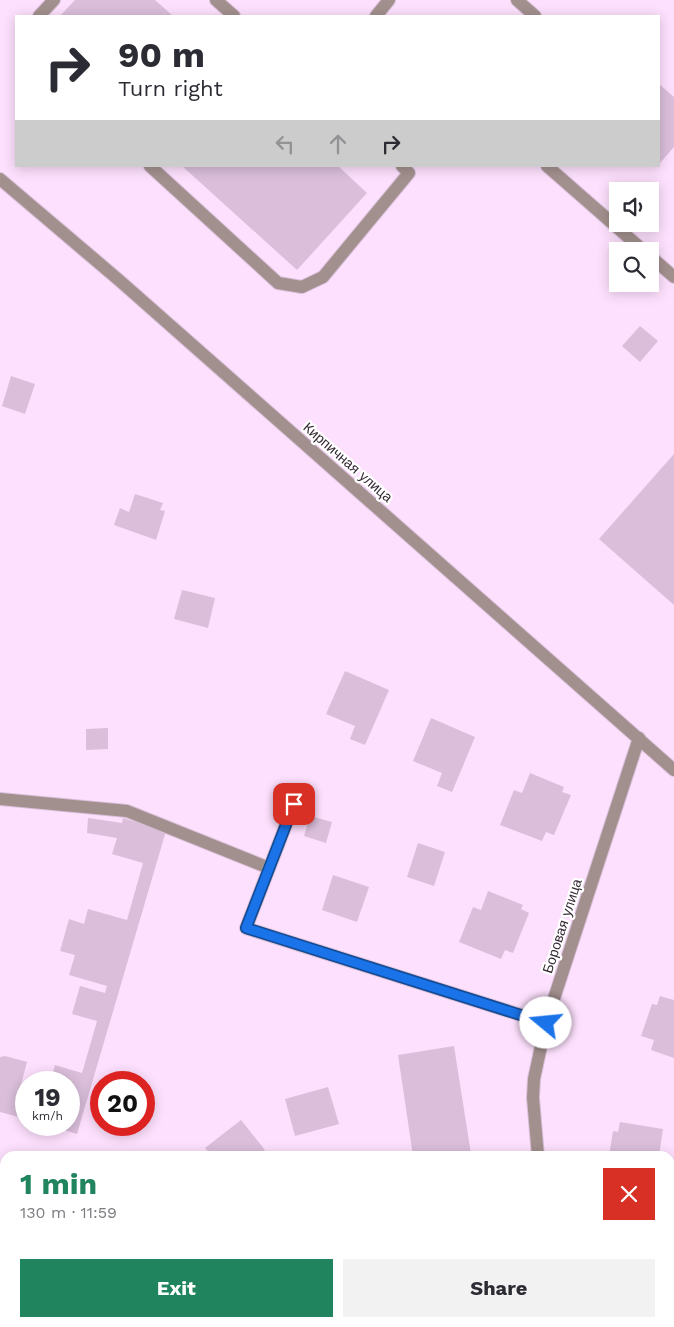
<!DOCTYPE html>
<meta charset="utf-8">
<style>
:root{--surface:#fff;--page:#f2f2f3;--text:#2b2b33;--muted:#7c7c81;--accent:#20855f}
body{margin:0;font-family:"Work Sans",sans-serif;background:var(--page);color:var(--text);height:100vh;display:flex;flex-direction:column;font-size:19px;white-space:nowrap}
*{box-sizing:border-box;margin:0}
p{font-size:16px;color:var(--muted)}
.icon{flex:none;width:28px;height:28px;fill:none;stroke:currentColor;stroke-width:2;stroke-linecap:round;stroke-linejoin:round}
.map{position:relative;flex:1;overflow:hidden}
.details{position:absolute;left:0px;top:1151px;width:675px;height:176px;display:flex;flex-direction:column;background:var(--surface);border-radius:15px 15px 0 0;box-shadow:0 2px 12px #0003}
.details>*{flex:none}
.top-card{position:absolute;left:15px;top:15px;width:645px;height:152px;border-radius:0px;box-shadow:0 2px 12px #0003;background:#fff;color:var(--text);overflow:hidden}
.controls{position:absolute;left:609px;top:182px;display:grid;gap:10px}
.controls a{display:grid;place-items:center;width:50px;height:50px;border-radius:0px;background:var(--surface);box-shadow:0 2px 12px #0003;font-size:25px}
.speed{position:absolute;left:15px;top:1071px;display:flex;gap:10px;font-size:25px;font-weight:700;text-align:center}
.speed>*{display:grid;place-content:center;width:65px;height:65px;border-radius:50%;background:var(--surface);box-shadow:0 2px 12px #0003;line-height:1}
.speed small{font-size:12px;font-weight:400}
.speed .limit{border:8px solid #d22;background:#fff;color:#111}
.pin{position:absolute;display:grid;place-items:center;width:42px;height:42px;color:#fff;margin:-21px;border-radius:10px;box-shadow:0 2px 8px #0006}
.me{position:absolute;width:55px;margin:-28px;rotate:287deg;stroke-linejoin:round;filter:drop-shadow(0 0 4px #0008)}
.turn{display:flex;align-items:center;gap:18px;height:105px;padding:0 20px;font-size:22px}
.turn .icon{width:65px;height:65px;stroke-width:2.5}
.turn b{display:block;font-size:35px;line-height:42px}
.lanes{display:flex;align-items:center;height:48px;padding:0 20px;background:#0003;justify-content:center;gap:25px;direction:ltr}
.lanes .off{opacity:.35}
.round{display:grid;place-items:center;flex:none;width:52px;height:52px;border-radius:0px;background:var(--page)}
.overview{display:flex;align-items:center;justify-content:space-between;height:85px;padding:0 20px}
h1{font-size:30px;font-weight:700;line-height:38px;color:var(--accent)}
.cta{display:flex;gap:10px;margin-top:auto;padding:10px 20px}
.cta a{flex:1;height:58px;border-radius:0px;background:var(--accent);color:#fff;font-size:20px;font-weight:700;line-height:58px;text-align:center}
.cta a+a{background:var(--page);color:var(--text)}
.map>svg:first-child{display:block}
.building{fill:#dabeda}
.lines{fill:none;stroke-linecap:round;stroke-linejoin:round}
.minor-casing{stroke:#d9bfd9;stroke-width:14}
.minor{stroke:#a2908e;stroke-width:12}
.route-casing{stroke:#114b97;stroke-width:12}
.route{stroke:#1a73e8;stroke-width:9}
.labels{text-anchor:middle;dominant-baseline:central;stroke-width:4.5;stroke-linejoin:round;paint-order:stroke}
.street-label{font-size:14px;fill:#342934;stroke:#fff}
</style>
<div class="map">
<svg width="674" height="1327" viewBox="0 0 674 1327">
<rect width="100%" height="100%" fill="#fde0fd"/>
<!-- building -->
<g class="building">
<polygon points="75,0 155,0 173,16 60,16"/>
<polygon points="659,84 674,97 674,147 660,163 659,161"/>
<polygon points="182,166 338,166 367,193 297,270"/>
<polygon points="640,326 658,341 640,362 622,346"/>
<polygon points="11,376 35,384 25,414 2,406"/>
<polygon points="674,454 674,605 599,539"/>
<polygon points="135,494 163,503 160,510 165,511 156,540 114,525 120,508 129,512"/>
<polygon points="182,590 215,598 208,628 174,619"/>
<polygon points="345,671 389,690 365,745 350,739 355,726 326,714"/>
<polygon points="431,718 475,737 452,792 437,786 442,773 413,761"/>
<polygon points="108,728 108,749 86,750 86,729"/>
<polygon points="530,773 564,787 562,792 571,795 554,835 546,832 542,841 500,825 514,790 522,793"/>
<polygon points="310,816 332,822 326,843 304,836"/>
<polygon points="88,818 122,823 123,818 166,831 77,1134 47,1125 69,1125 69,1082 50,1082 55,1065 82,1073 97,1021 72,1014 80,986 105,993 107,986 69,975 75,955 60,951 69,919 84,924 88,909 127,920 143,863 112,854 117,838 87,833"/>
<polygon points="418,843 445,852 434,886 407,877"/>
<polygon points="333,875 369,887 357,922 322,910"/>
<polygon points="488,891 523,905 521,909 529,913 513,953 505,950 501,959 459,942 473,907 481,910"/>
<polygon points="660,996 674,1000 674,1058 651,1050 654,1040 641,1036 652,1004 657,1005"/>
<polygon points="454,1046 471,1154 456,1156 413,1156 398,1055"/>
<polygon points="5,1056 27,1062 19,1092 26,1095 26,1119 0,1112 0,1057"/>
<polygon points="328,1087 339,1124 295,1136 285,1099"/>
<polygon points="241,1120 265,1150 257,1156 212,1156 205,1148"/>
<polygon points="620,1122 663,1129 659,1156 609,1156 613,1131 618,1132"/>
<polygon points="0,1200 5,1201 5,1245 0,1243"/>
<polygon points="133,1322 180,1322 179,1327 132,1327"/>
<polygon points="282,1322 318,1322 316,1327 280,1327"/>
<polygon points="499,1323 499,1327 473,1327 473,1326"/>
</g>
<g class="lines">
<defs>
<g id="minor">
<polyline points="216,0 234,16"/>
<polyline points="517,0 535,16"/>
<polyline points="39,16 54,0"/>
<polyline points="376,16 389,0"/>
<polyline points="150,166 278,283 302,287 323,277 409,173 402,166"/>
<polyline points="547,166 644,251"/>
<polyline points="0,179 120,281 674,770"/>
<polyline points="650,256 674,277"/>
<polyline points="0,799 127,811 269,868"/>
<polyline points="294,804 246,928 546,1023"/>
<polyline points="538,1156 533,1098 534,1079 546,1023 639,738"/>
<polyline points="562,1322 563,1327"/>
<polyline points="232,1327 234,1322"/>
</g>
</defs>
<!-- minor casing -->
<use href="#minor" class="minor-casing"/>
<!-- minor -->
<use href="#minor" class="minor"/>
</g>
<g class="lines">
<defs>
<polyline id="route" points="294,804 246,928 546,1023"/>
</defs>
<!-- route casing -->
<use href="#route" class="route-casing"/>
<!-- route -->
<use href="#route" class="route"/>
</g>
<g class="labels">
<!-- street labels -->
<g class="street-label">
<text transform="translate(348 462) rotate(41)">Кирпичная улица</text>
<text transform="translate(562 926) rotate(-72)">Боровая улица</text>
</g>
</g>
</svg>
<div class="controls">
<a><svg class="icon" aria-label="sound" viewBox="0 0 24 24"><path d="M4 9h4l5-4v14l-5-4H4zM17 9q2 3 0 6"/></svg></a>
<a><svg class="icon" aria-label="search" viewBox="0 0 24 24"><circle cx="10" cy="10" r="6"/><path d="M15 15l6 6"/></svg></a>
</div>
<div class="speed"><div>19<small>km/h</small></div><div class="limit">20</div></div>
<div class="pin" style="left:294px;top:804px;background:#d93025"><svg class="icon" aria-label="arrive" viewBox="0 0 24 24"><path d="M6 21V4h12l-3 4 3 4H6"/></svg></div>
<svg class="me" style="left:546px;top:1023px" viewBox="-20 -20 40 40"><circle r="19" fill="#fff"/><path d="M0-13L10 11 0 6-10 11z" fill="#1a73e8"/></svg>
<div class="top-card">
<div class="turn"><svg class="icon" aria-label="right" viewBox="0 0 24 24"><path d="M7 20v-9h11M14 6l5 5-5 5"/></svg><div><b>90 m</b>Turn right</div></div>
<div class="lanes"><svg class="icon off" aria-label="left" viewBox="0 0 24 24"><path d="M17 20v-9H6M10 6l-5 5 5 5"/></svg><svg class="icon off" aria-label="ahead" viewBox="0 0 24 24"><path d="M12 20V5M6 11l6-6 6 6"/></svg><svg class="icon" aria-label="right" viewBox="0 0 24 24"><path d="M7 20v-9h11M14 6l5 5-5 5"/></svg></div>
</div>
<section class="details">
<div class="overview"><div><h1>1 min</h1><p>130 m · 11:59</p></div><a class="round" style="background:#d93025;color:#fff"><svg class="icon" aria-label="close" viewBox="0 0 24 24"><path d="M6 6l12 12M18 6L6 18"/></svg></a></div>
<div class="cta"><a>Exit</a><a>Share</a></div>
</section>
</div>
